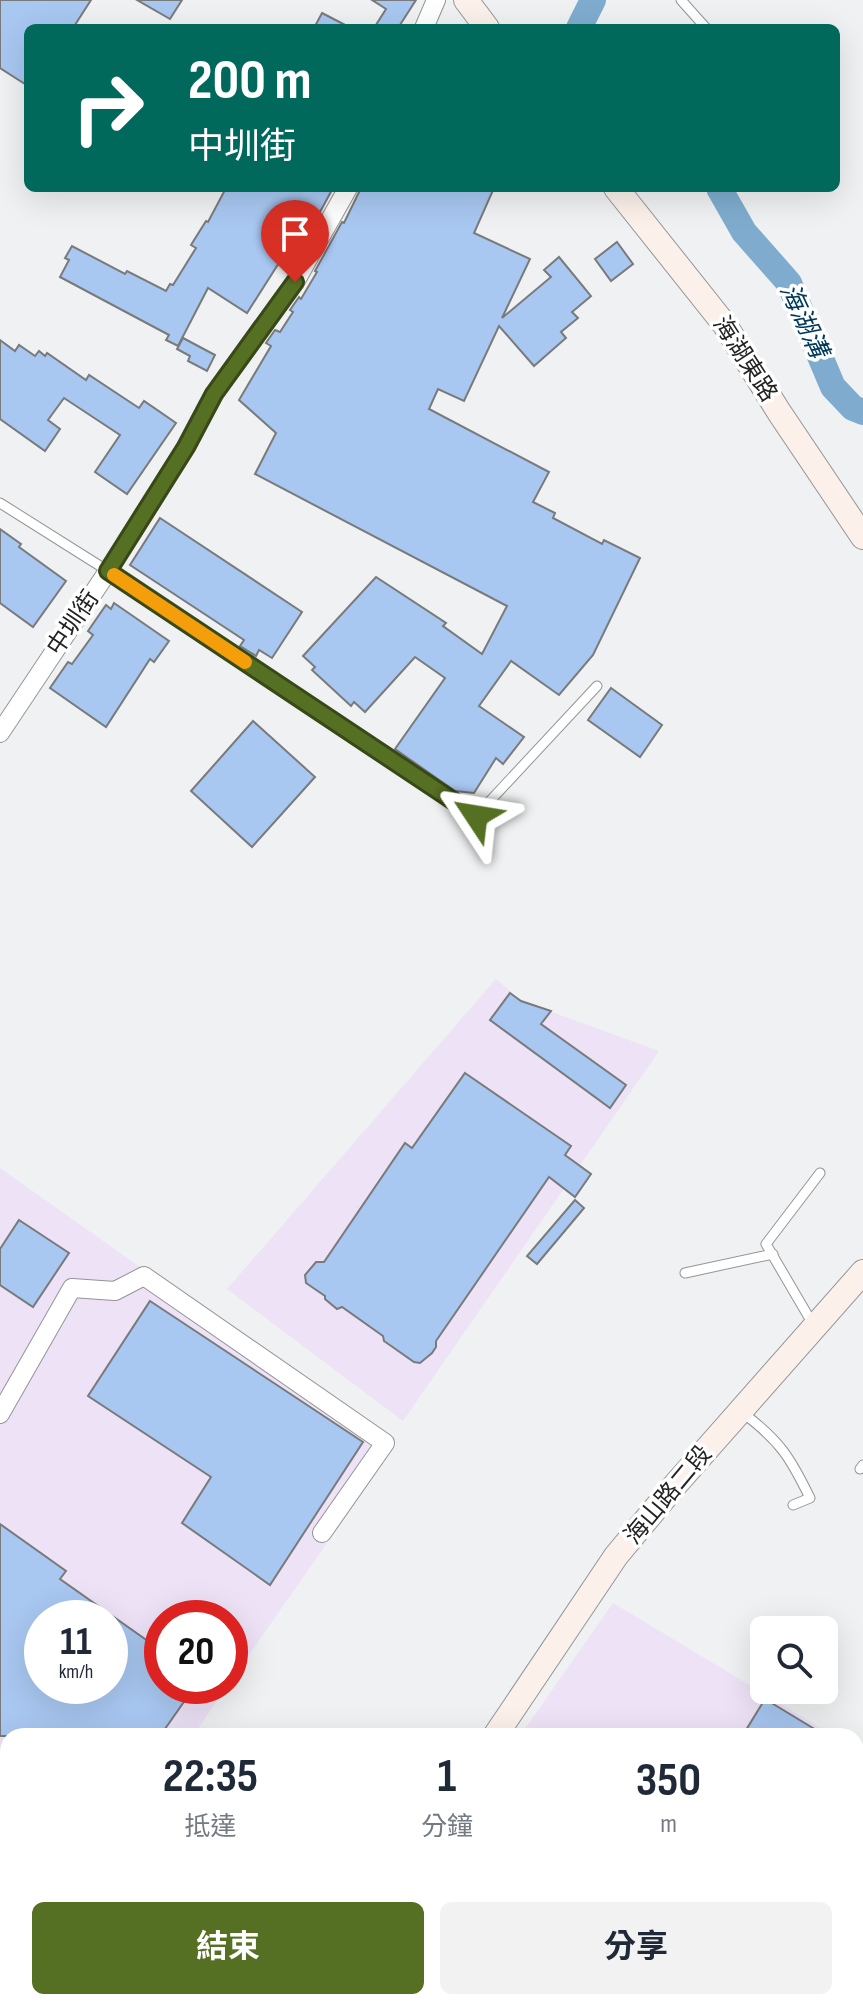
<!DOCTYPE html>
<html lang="zh-TW">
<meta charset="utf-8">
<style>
:root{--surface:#fff;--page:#f2f2f3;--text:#1f2937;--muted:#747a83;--accent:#567023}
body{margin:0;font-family:"Sofia Sans Condensed","Noto Sans TC",sans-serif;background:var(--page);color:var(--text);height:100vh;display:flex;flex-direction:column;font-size:30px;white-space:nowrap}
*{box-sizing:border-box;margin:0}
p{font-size:26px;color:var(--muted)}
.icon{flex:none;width:44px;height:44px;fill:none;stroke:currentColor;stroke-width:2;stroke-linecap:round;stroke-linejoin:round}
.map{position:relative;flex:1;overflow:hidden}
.sheet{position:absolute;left:0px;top:1728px;width:864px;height:282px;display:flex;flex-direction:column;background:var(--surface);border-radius:24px 24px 0 0;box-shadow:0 8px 32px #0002}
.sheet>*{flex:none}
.guide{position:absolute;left:24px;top:24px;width:816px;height:168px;border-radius:12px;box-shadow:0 8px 32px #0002;background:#00695c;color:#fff;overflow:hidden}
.tools{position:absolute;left:750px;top:1616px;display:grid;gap:16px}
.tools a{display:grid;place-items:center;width:88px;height:88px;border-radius:12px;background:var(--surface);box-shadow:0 8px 32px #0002;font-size:40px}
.speed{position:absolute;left:24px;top:1600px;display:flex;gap:16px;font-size:40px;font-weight:700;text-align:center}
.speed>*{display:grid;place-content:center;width:104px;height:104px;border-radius:50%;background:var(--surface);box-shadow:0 8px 32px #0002;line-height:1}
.speed small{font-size:20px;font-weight:400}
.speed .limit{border:12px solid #d22;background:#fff;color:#111}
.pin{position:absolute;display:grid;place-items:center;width:68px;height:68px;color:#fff;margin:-82px -34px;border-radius:50% 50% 50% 0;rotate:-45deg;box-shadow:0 0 8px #0007}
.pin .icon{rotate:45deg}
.me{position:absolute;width:88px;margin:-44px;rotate:303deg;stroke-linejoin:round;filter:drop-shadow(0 0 6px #0008)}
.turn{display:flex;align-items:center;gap:28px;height:168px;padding:0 32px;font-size:36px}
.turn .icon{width:104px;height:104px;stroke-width:2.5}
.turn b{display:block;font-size:56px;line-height:68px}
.eta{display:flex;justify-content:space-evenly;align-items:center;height:136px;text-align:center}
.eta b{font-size:48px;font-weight:700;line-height:56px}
.cta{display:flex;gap:16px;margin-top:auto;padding:16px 32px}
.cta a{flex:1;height:92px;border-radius:12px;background:var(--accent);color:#fff;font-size:32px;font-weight:700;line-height:92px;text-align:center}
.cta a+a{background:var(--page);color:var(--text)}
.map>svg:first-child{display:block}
.industrial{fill:#ede2f6;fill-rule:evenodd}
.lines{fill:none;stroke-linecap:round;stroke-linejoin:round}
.river{stroke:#7facce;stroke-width:26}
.building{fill:#a8c7f1;stroke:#797a7b;stroke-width:2;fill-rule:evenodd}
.lane-casing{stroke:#949597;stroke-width:11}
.street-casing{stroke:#949597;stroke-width:20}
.secondary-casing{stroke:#949597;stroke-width:26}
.lane{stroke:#fff;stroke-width:9}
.street{stroke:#fff;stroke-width:18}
.secondary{stroke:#fbf0ea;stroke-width:24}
.route-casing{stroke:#384917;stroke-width:20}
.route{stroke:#567023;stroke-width:14}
.slow{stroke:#f59e0b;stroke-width:14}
.labels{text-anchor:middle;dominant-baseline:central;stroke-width:7;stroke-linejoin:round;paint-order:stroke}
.street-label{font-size:24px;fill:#232324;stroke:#fff}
.water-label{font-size:26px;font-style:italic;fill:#003b5c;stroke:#fff}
</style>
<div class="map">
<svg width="863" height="2009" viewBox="0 0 863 2009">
<rect width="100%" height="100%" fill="#eff1f2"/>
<!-- industrial -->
<g class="industrial">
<polygon points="496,979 521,1001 659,1051 403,1421 227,1289"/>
<path d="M0,1168L394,1447L230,1682V1618H162V1686H227L193,1736H8V2002H127L122,2009H0ZM42,1618H110V1686H42Z"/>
<polygon points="613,1603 834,1736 520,1736"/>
<polygon points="856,1749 863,1753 863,2009 331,2009 335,2002 856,2002"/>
</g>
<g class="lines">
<!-- river -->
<g class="river">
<polyline points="579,28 593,0"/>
<polyline points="719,188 744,232 789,283 833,387 853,408 863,412"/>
</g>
</g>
<!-- building -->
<g class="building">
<polygon points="0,0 91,0 73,28 28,28 28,86 0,68"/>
<polygon points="137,0 182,0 170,19"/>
<polygon points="372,0 416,0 398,28 374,28 386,9"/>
<polygon points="322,13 351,28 314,28"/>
<polygon points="226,188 333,188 294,260 284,255 247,313 208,288 178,346 166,340 169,335 60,277 69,260 65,258 72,246 125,274 127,271 166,291 170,284 173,285 196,248 191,245 206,221 208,222"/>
<polygon points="361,188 494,188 474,233 530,259 502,318 551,277 544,270 559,257 591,296 572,312 578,318 561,332 566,338 534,366 499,326 464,401 438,389 429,409 549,472 533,502 555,513 553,518 602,544 604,540 640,558 593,655 559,695 511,661 479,706 524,737 503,764 496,758 474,793 455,791 395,749 445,678 415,657 365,712 354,702 351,706 312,670 315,667 303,656 376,577 446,623 443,626 482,654 507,606 255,474 276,433 239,400 271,346 266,343 275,330 280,332 293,312 290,310 299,297 301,299 317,272 315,271 342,222 344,223"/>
<polygon points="617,242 633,264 611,281 595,259"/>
<polygon points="183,338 215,355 207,371 188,361 190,356 177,349"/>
<polygon points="0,340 15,351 19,345 35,356 39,351 45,356 47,353 86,380 89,375 139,408 144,401 176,423 127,494 95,472 120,435 64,398 48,420 60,429 45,451 0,419"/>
<polygon points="160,518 302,612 272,658 259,650 256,656 240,646 244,640 130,565"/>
<polygon points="0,529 21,544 19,547 66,581 33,627 0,603"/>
<polygon points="114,603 169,641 154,662 150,659 106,727 50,688 68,662 72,664 93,635 88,631 106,605 111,609"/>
<polygon points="611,688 662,725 640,757 588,720"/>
<polygon points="253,721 315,777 252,847 191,791"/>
<polygon points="510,993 521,1001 551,1011 541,1024 626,1085 610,1108 490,1020"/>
<polygon points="465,1073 571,1146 565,1155 591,1174 575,1197 549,1177 436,1341 436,1347 432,1353 420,1363 414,1362 384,1341 383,1336 342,1307 337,1309 325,1299 325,1296 306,1283 305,1275 316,1262 324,1262 405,1143 412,1148"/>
<polygon points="575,1200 584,1208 537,1264 527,1256"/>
<polygon points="19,1220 69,1253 33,1307 0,1285 0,1249"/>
<polygon points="150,1301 363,1442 270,1585 182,1523 211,1477 88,1396"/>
<path d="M0,1524L66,1571L60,1579L162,1651V1686H195L160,1736H0ZM42,1618H110V1686H42Z"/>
<polygon points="765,1699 826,1736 766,1736 746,1730"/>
</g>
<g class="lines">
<defs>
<g id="lane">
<polyline points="681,0 706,28"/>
<polyline points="0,503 108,571 476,816 597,686"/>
<polyline points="685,1273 773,1254"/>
<polyline points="814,1326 766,1244 820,1173"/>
<path d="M743,1413C780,1441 790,1457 810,1498L793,1505"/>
<polyline points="860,1469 863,1465"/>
</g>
<g id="street">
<polyline points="424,28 436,0"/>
<polyline points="0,733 108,571 186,447 214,394 295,282 348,188"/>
<polyline points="0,1414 72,1288 115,1291 144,1276 385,1443 322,1533"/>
<polyline points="0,1878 8,1884"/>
<polyline points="178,2002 189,2009"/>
</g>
<g id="secondary">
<polyline points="466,0 487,28"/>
<polyline points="616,188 725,325 779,412 863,537"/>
<polyline points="495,1736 616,1556 676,1484 863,1272"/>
<polyline points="308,2009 313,2002"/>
</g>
</defs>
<!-- lane casing -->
<use href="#lane" class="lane-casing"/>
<!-- street casing -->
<use href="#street" class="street-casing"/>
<!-- secondary casing -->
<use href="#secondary" class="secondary-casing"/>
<!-- lane -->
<use href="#lane" class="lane"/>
<!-- street -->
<use href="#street" class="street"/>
<!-- secondary -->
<use href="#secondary" class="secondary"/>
</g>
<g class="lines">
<defs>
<polyline id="route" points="295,282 214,394 186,447 108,571 476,816"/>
</defs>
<!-- route casing -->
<use href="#route" class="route-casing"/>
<!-- route -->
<use href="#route" class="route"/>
<!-- slow -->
<polyline class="slow" points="114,575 245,662"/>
</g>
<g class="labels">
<!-- street labels -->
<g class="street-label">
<text transform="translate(745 359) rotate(57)">海湖東路</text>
<text transform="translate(73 623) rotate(-56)">中圳街</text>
<text transform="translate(668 1495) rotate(-50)">海山路二段</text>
</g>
<!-- water labels -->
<g class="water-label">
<text transform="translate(803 321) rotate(65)">海湖溝</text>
</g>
</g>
</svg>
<div class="tools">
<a><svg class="icon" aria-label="search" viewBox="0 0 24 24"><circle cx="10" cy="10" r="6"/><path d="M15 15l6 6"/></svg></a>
</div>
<div class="speed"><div>11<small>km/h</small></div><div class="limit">20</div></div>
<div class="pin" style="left:295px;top:282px;background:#d93025"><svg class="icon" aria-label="arrive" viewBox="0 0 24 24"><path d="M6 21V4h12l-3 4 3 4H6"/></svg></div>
<svg class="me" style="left:476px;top:816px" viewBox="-20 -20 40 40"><path d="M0-17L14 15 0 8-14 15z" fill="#567023" stroke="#fff" stroke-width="4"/></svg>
<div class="guide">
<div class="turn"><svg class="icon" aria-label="right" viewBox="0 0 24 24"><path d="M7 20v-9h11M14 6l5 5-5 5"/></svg><div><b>200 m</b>中圳街</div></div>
</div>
<section class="sheet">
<div class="eta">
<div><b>22:35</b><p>抵達</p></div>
<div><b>1</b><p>分鐘</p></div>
<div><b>350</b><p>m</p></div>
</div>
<div class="cta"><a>結束</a><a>分享</a></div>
</section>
</div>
